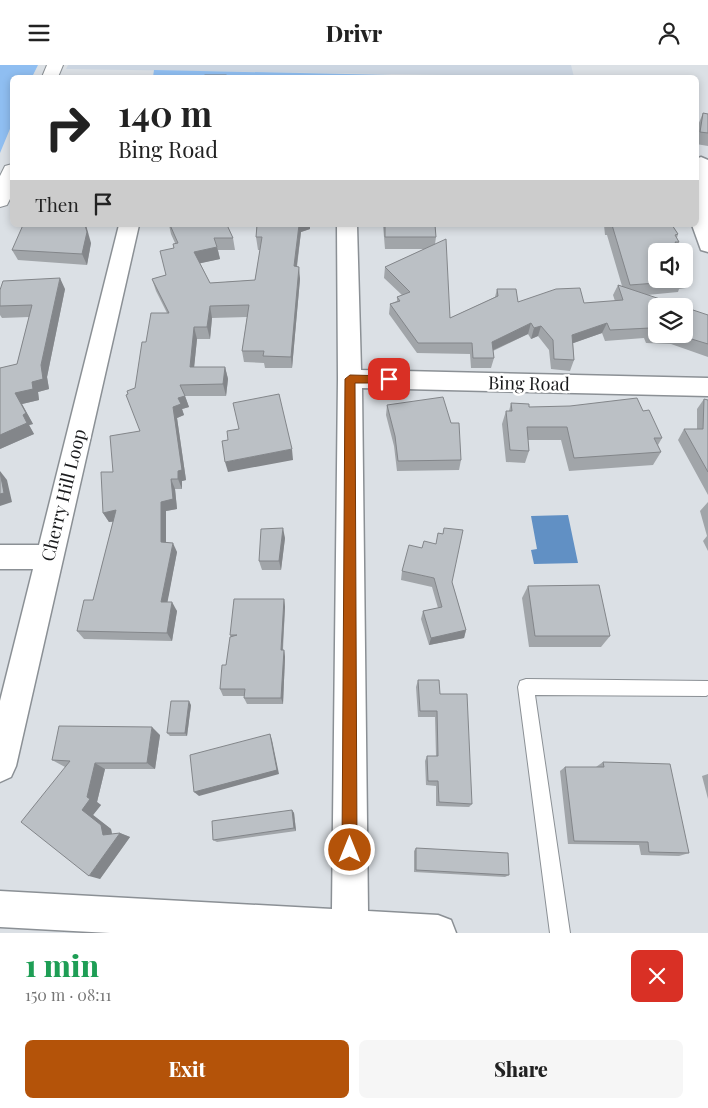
<!DOCTYPE html>
<meta charset="utf-8">
<style>
:root{--surface:#fff;--page:#f6f6f6;--text:#222;--muted:#767676;--accent:#b45309}
body{margin:0;font-family:"Playfair Display",serif;background:var(--page);color:var(--text);height:100vh;display:flex;flex-direction:column;font-size:19px;white-space:nowrap}
*{box-sizing:border-box;margin:0}
p{font-size:16px;color:var(--muted)}
.icon{flex:none;width:28px;height:28px;fill:none;stroke:currentColor;stroke-width:2;stroke-linecap:round;stroke-linejoin:round}
.map{position:relative;height:868px;overflow:hidden}
.panel{display:flex;flex-direction:column;background:var(--surface);flex:1}
.panel>*{flex:none}
.banner{position:absolute;left:10px;top:10px;width:689px;height:152px;border-radius:8px;box-shadow:0 2px 8px #0003;background:#fff;color:var(--text);overflow:hidden}
.controls{position:absolute;left:648px;top:178px;display:grid;gap:10px}
.controls a{display:grid;place-items:center;width:45px;height:45px;border-radius:8px;background:var(--surface);box-shadow:0 2px 8px #0003;font-size:25px}
.pin{position:absolute;display:grid;place-items:center;width:42px;height:42px;color:#fff;margin:-21px;border-radius:10px;box-shadow:0 2px 8px #0006}
.me{position:absolute;width:55px;margin:-28px;rotate:0deg;stroke-linejoin:round;filter:drop-shadow(0 0 4px #0008)}
.turn{display:flex;align-items:center;gap:18px;height:105px;padding:0 25px;font-size:22px}
.turn .icon{width:65px;height:65px;stroke-width:2.5}
.turn b{display:block;font-size:35px;line-height:42px}
.then{display:flex;align-items:center;height:48px;padding:0 25px;background:#0003;gap:10px;font-size:19px}
.round{display:grid;place-items:center;flex:none;width:52px;height:52px;border-radius:8px;background:var(--page)}
.head{display:flex;align-items:center;justify-content:space-between;height:85px;padding:0 25px}
h1{font-size:30px;font-weight:800;line-height:38px;color:#1e9e55}
.primary-button{display:flex;gap:10px;margin-top:auto;padding:10px 25px}
.primary-button a{flex:1;height:58px;border-radius:8px;background:var(--accent);color:#fff;font-size:20px;font-weight:800;line-height:58px;text-align:center}
.primary-button a+a{background:var(--page);color:var(--text)}
header{display:flex;justify-content:space-between;align-items:center;height:65px;padding:0 25px;background:var(--surface);font-size:22px;font-weight:800}
.map>svg:first-child{display:block}
.built{fill:#cbd5e1}
.green{fill:#8fbef1}
.water{fill:#6190c4}
.lines{fill:none;stroke-linecap:round;stroke-linejoin:round}
.service-casing{stroke:#8b9095;stroke-width:2}
.minor-casing{stroke:#8b9095;stroke-width:3}
.tertiary-casing{stroke:#8b9095;stroke-width:2}
.service{fill:#fff;fill-rule:evenodd}
.minor{fill:#fff;fill-rule:evenodd}
.tertiary{fill:#fff;fill-rule:evenodd}
.wall{fill:#a1a5a9}
.shaded-wall{fill:#83868a}
.building{fill:#bbc0c5;stroke:#83868a}
.route{fill:#b45309;stroke:#753606}
.labels{text-anchor:middle;dominant-baseline:central;stroke-width:5;stroke-linejoin:round;paint-order:stroke}
.street-label{font-size:18px;fill:#1a1b1d;stroke:#fff}
</style>
<header><svg class="icon" aria-label="menu" viewBox="0 0 24 24"><path d="M4 6h16M4 12h16M4 18h16"/></svg>Drivr<svg class="icon" aria-label="person" viewBox="0 0 24 24"><circle cx="12" cy="8" r="4"/><path d="M4 21q1-7 8-7t8 7"/></svg></header>
<div class="map">
<svg width="708" height="868" viewBox="0 0 708 868">
<rect width="100%" height="100%" fill="#dbe0e5"/>
<!-- built -->
<polygon class="built" points="68,0 571,0 574,12 66,4"/>
<!-- green -->
<g class="green">
<polygon points="0,0 38,0 32,12 12,12 12,59 0,88"/>
<polygon points="154,5 438,11 438,12 153,12"/>
</g>
<!-- water -->
<polygon class="water" points="568,450 578,498 534,499 531,485 537,484 531,451"/>
<g class="lines">
<defs>
<polygon id="service" points="526,614 708,616 708,630 706,631 535,630 570,868 550,868 518,622 520,616"/>
<g id="minor">
<polygon points="701,92 708,95 708,187 701,185 692,160 696,160 696,94"/>
<polygon points="119,160 139,160 16,701 11,712 0,717 0,636 33,504 0,504 0,480 39,480"/>
<polygon points="337,160 357,160 361,305 708,313 708,331 362,323 368,846 438,850 451,855 456,868 110,868 0,862 0,826 332,844 338,314"/>
</g>
<g id="tertiary">
<polygon points="47,0 63,0 58,12 42,12"/>
<polygon points="12,99 12,130 7,140 0,142 0,111 5,101"/>
</g>
</defs>
<!-- service casing -->
<use href="#service" class="service-casing"/>
<!-- minor casing -->
<use href="#minor" class="minor-casing"/>
<!-- tertiary casing -->
<use href="#tertiary" class="tertiary-casing"/>
<!-- service -->
<use href="#service" class="service"/>
<!-- minor -->
<use href="#minor" class="minor"/>
<!-- tertiary -->
<use href="#tertiary" class="tertiary"/>
</g>
<!-- wall -->
<g class="wall">
<polygon points="703,48 708,49 708,81 696,79 696,70 698,60"/>
<polygon points="169,160 227,160 233,173 235,185 218,185 220,194 200,198 210,218 255,215 260,185 258,185 256,172 257,160 310,160 310,164 301,167 297,202 300,214 292,303 265,303 264,298 244,297 242,286 247,252 212,253 210,274 197,274 194,302 225,302 228,314 226,331 185,331 189,342 182,344 184,350 177,353 186,415 182,416 182,424 175,424 177,444 166,446 166,478 177,487 167,537 177,546 172,576 84,574 77,566 93,535 113,457 109,457 103,448 113,407 140,366 128,329 135,323 146,277 167,248 156,226 152,214 166,210 175,178 171,169"/>
<polygon points="383,160 435,160 436,172 435,179 450,253 495,232 497,224 518,237 584,238 615,236 613,230 618,220 622,221 607,170 605,170 604,160 672,160 678,169 677,173 679,177 656,214 684,214 684,193 690,204 689,207 691,212 686,223 679,224 678,227 647,230 656,241 656,269 684,269 708,250 708,292 671,279 646,278 644,273 605,276 602,268 573,278 574,295 570,306 551,304 549,285 538,271 531,274 528,269 493,286 494,293 491,303 471,303 470,289 417,288 389,249 390,239 397,236 397,232 402,230 384,213 385,202 424,184 385,184"/>
<polygon points="91,178 87,200 18,195 12,185"/>
<polygon points="65,224 47,312 49,324 38,327 39,335 22,339 33,359 29,360 34,369 0,384 0,303 17,299 29,252 2,253 0,250 0,225"/>
<polygon points="704,334 708,335 708,430 678,375 684,364 697,364 697,344"/>
<polygon points="511,338 529,342 643,346 662,373 658,380 661,387 653,400 569,406 561,375 528,375 529,386 525,398 506,397 502,359 506,346 509,346"/>
<polygon points="387,340 461,395 459,405 397,406 394,381 386,350"/>
<polygon points="708,437 708,486 703,476 707,471 700,446"/>
<polygon points="285,473 281,505 262,505 259,496"/>
<polygon points="402,506 452,517 466,565 464,573 429,580 421,554 423,546 438,543 432,522 401,515"/>
<polygon points="528,521 610,571 601,582 529,582 522,533"/>
<polygon points="284,534 285,542 283,585 284,585 285,592 283,639 247,639 244,633 245,631 223,631 220,624 226,600 231,572 230,570"/>
<polygon points="418,615 440,629 472,739 469,742 436,741 436,721 426,720 425,696 427,691 436,691 435,652 418,652 416,622"/>
<polygon points="191,640 187,671 170,671 167,668"/>
<polygon points="160,670 155,704 105,704 97,737 101,740 93,750 111,764 112,769 120,768 130,772 100,814 65,702 52,695"/>
<polygon points="603,697 689,788 679,791 641,790 639,780 568,779 560,706 565,702 596,702"/>
<polygon points="708,709 708,734 702,711"/>
<polygon points="292,745 294,748 296,766 217,777 213,775"/>
<polygon points="416,783 509,810 505,812 414,807 414,786"/>
</g>
<!-- shaded-wall -->
<g class="shaded-wall">
<polygon points="85,160 86,160 91,178 87,200 82,189"/>
<polygon points="299,160 310,160 310,164 301,167 295,214 294,201"/>
<polygon points="217,182 220,194 197,199 194,187"/>
<polygon points="299,202 300,214 292,303 291,292"/>
<polygon points="60,213 65,224 47,312 49,324 38,327 39,335 22,339 33,359 29,360 34,369 0,384 0,370 23,350 15,328 32,317 41,300"/>
<polygon points="210,241 212,253 210,274 207,262"/>
<polygon points="531,258 528,269 489,287 492,277"/>
<polygon points="607,258 602,268 568,280 572,270"/>
<polygon points="541,261 538,271 531,274 534,263"/>
<polygon points="194,262 197,274 193,313 190,302"/>
<polygon points="225,302 228,314 226,331 223,319"/>
<polygon points="185,331 189,342 182,344 184,350 177,353 186,415 182,416 182,424 178,414 173,342 178,333"/>
<polygon points="292,384 293,395 228,407 225,397"/>
<polygon points="0,406 7,415 12,437 0,441"/>
<polygon points="171,414 175,424 177,444 166,446 166,487 161,477 161,437"/>
<polygon points="116,445 121,455 109,457 103,448"/>
<polygon points="283,463 285,473 281,505 279,496"/>
<polygon points="173,478 177,487 166,545 161,537"/>
<polygon points="284,534 285,542 282,592 281,585"/>
<polygon points="172,537 177,546 172,576 167,568"/>
<polygon points="466,565 464,573 429,580 431,573"/>
<polygon points="284,585 285,592 283,639 281,633"/>
<polygon points="189,636 191,640 187,671 185,668"/>
<polygon points="152,662 160,670 155,704 147,698"/>
<polygon points="270,669 272,675 279,709 199,731 194,727"/>
<polygon points="95,698 105,704 97,737 101,740 93,750 111,764 113,774 103,770 82,745 87,732"/>
<polygon points="292,745 294,748 296,766 294,763"/>
<polygon points="120,768 130,772 100,814 89,811"/>
</g>
<!-- building -->
<g class="building">
<rect x="205" y="10" width="21" height="2"/>
<polygon points="703,48 708,49 708,68 700,67"/>
<polygon points="23,160 85,160 87,167 82,189 12,185"/>
<polygon points="170,160 227,160 233,173 214,173 217,182 194,187 210,218 255,215 262,172 256,172 257,160 299,160 294,201 299,202 291,292 263,291 264,286 242,286 249,240 210,241 207,262 194,262 190,302 225,302 223,319 180,320 185,331 178,333 181,339 173,342 182,405 178,406 178,414 171,414 173,434 161,437 161,477 173,478 161,537 172,537 167,568 77,566 84,535 93,535 116,445 103,448 101,407 113,407 110,371 140,366 126,330 128,329 127,326 135,323 142,277 146,277 151,248 169,248 152,214 166,210 160,186 174,183 173,179 178,178"/>
<polygon points="385,160 435,160 436,172 385,172"/>
<polygon points="612,160 672,160 678,169 675,170 679,177 675,177 680,186 656,186 656,214 682,214 683,216 630,220"/>
<polygon points="446,174 450,253 498,231 497,224 516,224 518,237 556,224 580,223 584,238 623,235 618,220 681,241 656,241 656,268 651,268 650,263 610,265 607,258 572,270 574,295 554,294 553,275 541,261 534,263 531,258 492,277 494,293 473,293 472,278 418,278 390,239 400,236 397,232 410,227 385,202"/>
<polygon points="684,193 690,204 687,204 691,212 684,213"/>
<polygon points="60,213 41,300 43,314 32,317 33,324 15,328 26,348 23,350 27,358 0,370 0,303 17,299 32,240 0,241 0,225 3,216"/>
<polygon points="684,242 708,250 708,279 675,269 684,269"/>
<polygon points="279,329 292,384 225,397 222,376 228,375 227,366 239,364 233,338"/>
<polygon points="443,332 451,358 459,358 461,395 398,396 395,371 387,340"/>
<polygon points="637,333 643,346 649,345 662,373 654,373 661,387 574,393 567,362 527,362 529,386 510,385 506,346 512,346 511,338 529,339 529,342 570,341"/>
<polygon points="704,334 708,335 708,407 684,364 703,364"/>
<polygon points="0,407 4,428 0,429"/>
<polygon points="283,463 279,496 259,496 261,464"/>
<polygon points="444,463 463,465 452,517 466,565 431,573 423,546 442,542 434,513 402,506 409,480 422,483 424,476 436,479 438,468 443,469"/>
<polygon points="599,520 610,571 535,571 528,521"/>
<polygon points="234,534 284,534 281,585 284,585 281,633 244,633 245,624 220,624 222,600 226,600 230,572 237,570 230,570"/>
<polygon points="418,615 439,615 440,629 467,629 472,739 439,737 438,716 428,716 427,691 438,691 437,646 420,646"/>
<polygon points="171,636 189,636 185,668 167,668"/>
<polygon points="59,661 152,662 147,698 95,698 87,732 90,734 82,745 101,760 103,770 120,768 89,811 21,757 70,696 52,695"/>
<polygon points="270,669 277,705 194,727 190,690"/>
<polygon points="603,697 670,699 689,788 649,787 648,777 574,776 565,702 604,702"/>
<polygon points="292,745 294,763 213,775 212,756"/>
<polygon points="416,783 508,788 509,810 416,805"/>
</g>
<!-- route -->
<polygon class="route" points="350,310 389,311 394,314 389,318 355,318 357,785 355,790 350,792 345,790 342,785 345,314"/>
<g class="labels">
<!-- street labels -->
<g class="street-label">
<text transform="translate(529 318) rotate(1)">Bing Road</text>
<text transform="translate(63 430) rotate(-76)">Cherry Hill Loop</text>
</g>
</g>
</svg>
<div class="controls">
<a><svg class="icon" aria-label="sound" viewBox="0 0 24 24"><path d="M4 9h4l5-4v14l-5-4H4zM17 9q2 3 0 6"/></svg></a>
<a><svg class="icon" aria-label="layers" viewBox="0 0 24 24"><path d="M12 4l9 5-9 5-9-5zM3 14l9 5 9-5"/></svg></a>
</div>
<div class="pin" style="left:389px;top:314px;background:#d93025"><svg class="icon" aria-label="arrive" viewBox="0 0 24 24"><path d="M6 21V4h12l-3 4 3 4H6"/></svg></div>
<svg class="me" style="left:350px;top:785px" viewBox="-20 -20 40 40"><circle r="17" fill="#b45309" stroke="#fff" stroke-width="3"/><path d="M0-11L8 9 0 5-8 9z" fill="#fff"/></svg>
<div class="banner">
<div class="turn"><svg class="icon" aria-label="right" viewBox="0 0 24 24"><path d="M7 20v-9h11M14 6l5 5-5 5"/></svg><div><b>140 m</b>Bing Road</div></div>
<div class="then">Then<svg class="icon" aria-label="arrive" viewBox="0 0 24 24"><path d="M6 21V4h12l-3 4 3 4H6"/></svg></div>
</div>
</div>
<section class="panel">
<div class="head"><div><h1>1 min</h1><p>150 m · 08:11</p></div><a class="round" style="background:#d93025;color:#fff"><svg class="icon" aria-label="close" viewBox="0 0 24 24"><path d="M6 6l12 12M18 6L6 18"/></svg></a></div>
<div class="primary-button"><a>Exit</a><a>Share</a></div>
</section>
